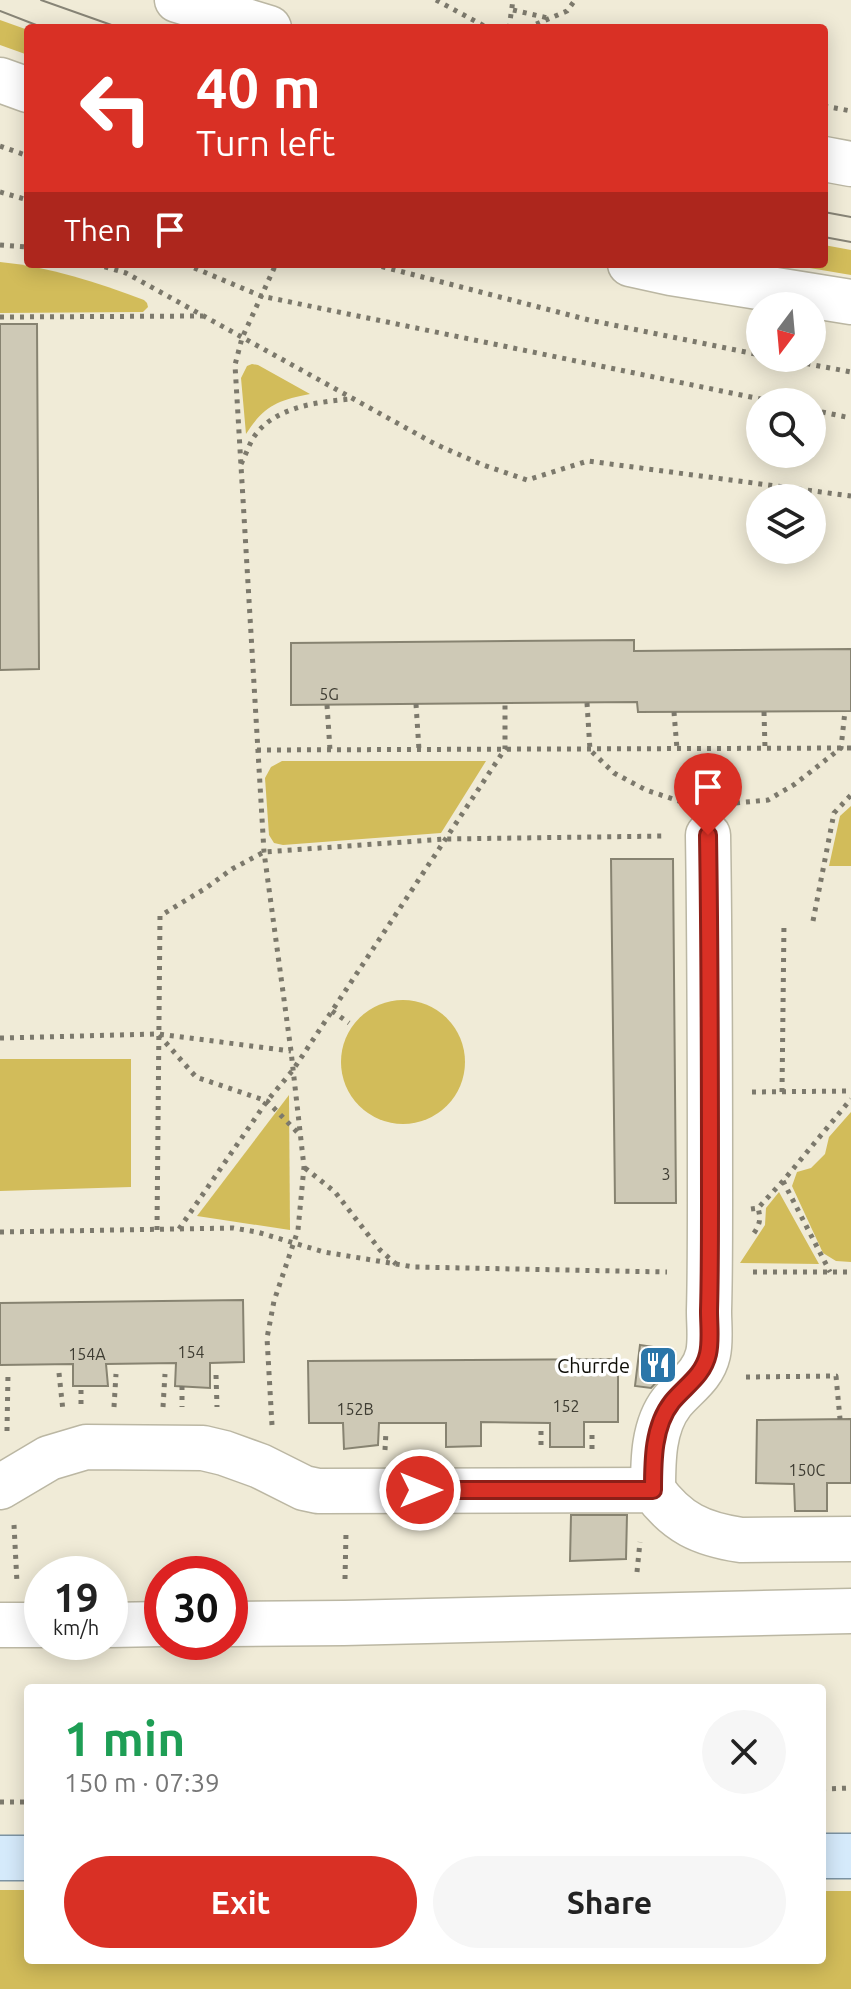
<!DOCTYPE html>
<meta charset="utf-8">
<style>
:root{--surface:#fff;--page:#f6f6f6;--text:#222;--muted:#767676;--accent:#d93025}
body{margin:0;font-family:Ubuntu,sans-serif;background:var(--page);color:var(--text);height:100vh;display:flex;flex-direction:column;font-size:30px;white-space:nowrap}
*{box-sizing:border-box;margin:0}
p{font-size:26px;color:var(--muted)}
.icon{flex:none;width:44px;height:44px;fill:none;stroke:currentColor;stroke-width:2;stroke-linecap:round;stroke-linejoin:round}
.map{position:relative;flex:1;overflow:hidden}
.side{position:absolute;left:24px;top:1684px;width:802px;height:280px;display:flex;flex-direction:column;background:var(--surface);border-radius:8px;box-shadow:0 4px 20px #0003}
.side>*{flex:none}
.top-card{position:absolute;left:24px;top:24px;width:804px;height:244px;border-radius:8px;box-shadow:0 4px 20px #0003;background:#d93025;color:#fff;overflow:hidden}
.needle{width:52px;rotate:196deg}
.controls{position:absolute;left:746px;top:292px;display:grid;gap:16px}
.controls a{display:grid;place-items:center;width:80px;height:80px;border-radius:50%;background:var(--surface);box-shadow:0 4px 20px #0003;font-size:40px}
.speed{position:absolute;left:24px;top:1556px;display:flex;gap:16px;font-size:40px;font-weight:700;text-align:center}
.speed>*{display:grid;place-content:center;width:104px;height:104px;border-radius:50%;background:var(--surface);box-shadow:0 4px 20px #0003;line-height:1}
.speed small{font-size:20px;font-weight:400}
.speed .limit{border:12px solid #d22;background:#fff;color:#111}
.pin{position:absolute;display:grid;place-items:center;width:68px;height:68px;color:#fff;margin:-82px -34px;border-radius:50% 50% 50% 0;rotate:-45deg;box-shadow:0 0 8px #0007}
.pin .icon{rotate:45deg}
.me{position:absolute;width:88px;margin:-44px;rotate:90deg;stroke-linejoin:round;filter:drop-shadow(0 0 6px #0008)}
.turn{display:flex;align-items:center;gap:28px;height:168px;padding:0 40px;font-size:36px}
.turn .icon{width:104px;height:104px;stroke-width:2.5}
.turn b{display:block;font-size:56px;line-height:68px}
.then{display:flex;align-items:center;height:76px;padding:0 40px;background:#0003;gap:16px;font-size:30px}
.round{display:grid;place-items:center;flex:none;width:84px;height:84px;border-radius:42px;background:var(--page)}
.headline{display:flex;align-items:center;justify-content:space-between;height:136px;padding:0 40px}
h1{font-size:48px;font-weight:700;line-height:60px;color:#1e9e55}
.button{display:flex;gap:16px;margin-top:auto;padding:16px 40px}
.button a{flex:1;height:92px;border-radius:48px;background:var(--accent);color:#fff;font-size:32px;font-weight:700;line-height:92px;text-align:center}
.button a+a{background:var(--page);color:var(--text)}
.map>svg:first-child{display:block}
.green{fill:#d2bc5a}
.building{fill:#cec9b6;stroke:#878371;stroke-width:2}
.lines{fill:none;stroke-linecap:round;stroke-linejoin:round}
.minor-casing{stroke:#bbb7a3;stroke-width:47}
.major-casing{stroke:#7d94a3;stroke-width:47}
.path{stroke:#7c796c;stroke-width:5;stroke-dasharray:4 6;stroke-linecap:butt}
.minor{stroke:#fff;stroke-width:44}
.major{stroke:#d5eafb;stroke-width:44}
.tram{stroke:#878476;stroke-width:2}
.route-casing{stroke:#8d1f18;stroke-width:20}
.route{stroke:#d93025;stroke-width:14}
.labels{text-anchor:middle;dominant-baseline:central;stroke-width:7;stroke-linejoin:round;paint-order:stroke}
.number-label{font-size:16px;fill:#3e3c32}
.poi-label{font-size:20px;fill:#0e0d06;stroke:#fff;text-anchor:end}
</style>
<div class="map">
<svg width="851" height="1989" viewBox="0 0 851 1989">
<rect width="100%" height="100%" fill="#f0ebd7"/>
<!-- green -->
<g class="green">
<polygon points="0,20 28,30 28,55 0,45"/>
<polygon points="824,245 851,250 851,275 786,264 824,264"/>
<path d="M0,262C50,267 97,282 144,300L147,303L148,307L143,312L0,313Z"/>
<path d="M252,364L258,365L310,394C278,400 264,406 246,434L241,378L247,366Z"/>
<polygon points="282,761 486,761 441,833 283,845 274,843 269,835 265,778 271,767"/>
<polygon points="851,806 851,866 829,866 840,816"/>
<circle cx="403" cy="1062" r="62"/>
<polygon points="0,1059 131,1059 131,1187 0,1191"/>
<polygon points="289,1095 290,1230 197,1216"/>
<polygon points="851,1112 851,1262 836,1261 823,1253 792,1186 797,1172 811,1168 825,1154 829,1137"/>
<polygon points="779,1192 819,1264 740,1263 765,1225 766,1208"/>
<polygon points="0,1890 28,1890 28,1960 822,1960 822,1891 851,1891 851,1989 0,1989"/>
</g>
<!-- building -->
<g class="building">
<polygon points="0,324 37,324 39,669 0,670"/>
<polygon points="634,640 634,651 851,649 851,711 638,712 637,702 291,705 291,643"/>
<polygon points="611,859 673,859 676,1203 615,1203"/>
<polygon points="243,1300 244,1362 210,1363 210,1388 175,1386 176,1363 106,1364 108,1386 73,1386 73,1364 0,1365 0,1303"/>
<polygon points="640,1345 674,1350 672,1366 651,1388 635,1386"/>
<polygon points="618,1359 618,1422 584,1422 584,1447 550,1447 550,1423 481,1422 481,1446 446,1447 446,1423 379,1423 378,1445 344,1449 343,1423 309,1423 308,1361"/>
<polygon points="851,1419 851,1483 827,1483 827,1511 795,1511 794,1484 756,1483 757,1420"/>
<polygon points="571,1515 627,1515 626,1559 570,1561"/>
</g>
<g class="lines">
<defs>
<g id="minor">
<polyline points="177,0 269,28"/>
<polyline points="0,80 28,90"/>
<polyline points="824,159 851,164"/>
<polyline points="630,264 671,273 851,302"/>
<path d="M0,1487L49,1458L86,1447L203,1448L224,1453L260,1466L304,1488L318,1491L653,1490C677,1523 701,1534 741,1540L851,1539"/>
<path d="M653,1490C653,1461 653,1426 672,1402C685,1386 703,1376 708,1354C711,1341 709,1325 709,1311C710,1275 710,1238 710,1202C710,1079 710,957 708,835"/>
<polyline points="230,1624 344,1623 851,1611"/>
<polyline points="0,1625 42,1625"/>
<polyline points="110,1625 162,1624"/>
</g>
<g id="major">
<polyline points="822,1856 851,1856"/>
<polyline points="0,1858 28,1858"/>
</g>
</defs>
<!-- minor casing -->
<use href="#minor" class="minor-casing"/>
<!-- major casing -->
<use href="#major" class="major-casing"/>
<!-- path -->
<g class="path">
<polyline points="436,0 488,28"/>
<polyline points="513,10 548,18"/>
<polyline points="509,28 513,0"/>
<polyline points="527,28 567,11 575,0"/>
<polyline points="824,106 851,111"/>
<polyline points="0,146 28,156"/>
<polyline points="0,192 28,200"/>
<polyline points="0,245 28,247"/>
<polyline points="95,264 126,273 435,444 483,465 527,480 588,461 851,496"/>
<polyline points="185,264 261,296 775,402"/>
<polyline points="372,264 589,320 760,355"/>
<polyline points="0,317 203,316"/>
<polyline points="777,358 851,372"/>
<polyline points="812,410 851,418"/>
<path d="M241,464C245,456 248,448 252,440C271,407 317,402 351,399"/>
<polyline points="587,703 590,750 614,773 646,790 682,802"/>
<polyline points="416,704 419,750"/>
<polyline points="327,705 330,750"/>
<polyline points="674,712 677,749"/>
<polyline points="764,712 765,748"/>
<polyline points="257,750 851,748"/>
<polyline points="736,803 768,800 795,784 841,748 845,711"/>
<polyline points="813,921 834,813 851,795"/>
<polyline points="332,1011 349,1023"/>
<polyline points="159,1035 196,1077 267,1101 300,1135"/>
<polyline points="0,1038 158,1034 291,1051"/>
<polyline points="752,1092 851,1091"/>
<polyline points="782,1092 784,922"/>
<polyline points="305,1168 335,1192 380,1250 396,1264"/>
<polyline points="783,1181 830,1272"/>
<polyline points="751,1209 758,1208 783,1181 851,1099"/>
<polyline points="179,1229 267,1101 293,1070 505,749 505,703"/>
<polyline points="157,1230 160,916 206,888 232,869 264,852 445,839 666,836"/>
<polyline points="0,1232 233,1228 257,1232 324,1252 414,1267 667,1272"/>
<path d="M754,1233C760,1224 761,1219 758,1208"/>
<polyline points="753,1272 851,1272"/>
<polyline points="59,1373 63,1411"/>
<polyline points="216,1375 217,1407"/>
<polyline points="746,1377 836,1376 840,1419"/>
<polyline points="182,1386 182,1407"/>
<polyline points="81,1404 81,1386"/>
<polyline points="114,1407 116,1374"/>
<polyline points="163,1407 165,1374"/>
<polyline points="272,1425 267,1338 274,1301 298,1230 304,1167 291,1051 264,852 235,365 242,338 276,264"/>
<polyline points="7,1431 8,1373"/>
<polyline points="541,1431 541,1449"/>
<polyline points="592,1435 592,1449"/>
<polyline points="385,1450 386,1431"/>
<polyline points="14,1525 17,1583"/>
<polyline points="637,1572 640,1542"/>
<polyline points="345,1579 346,1533"/>
<polyline points="822,1789 851,1788"/>
<polyline points="0,1802 28,1802"/>
</g>
<!-- minor -->
<use href="#minor" class="minor"/>
<!-- major -->
<use href="#major" class="major"/>
<!-- tram -->
<g class="tram">
<polyline points="41,0 120,28"/>
<polyline points="0,11 44,28"/>
<polyline points="824,212 851,217"/>
<polyline points="824,237 851,242"/>
</g>
</g>
<g class="lines">
<defs>
<path id="route" d="M420,1490H653C653,1461 653,1426 672,1402C685,1386 703,1376 708,1354C711,1341 709,1325 709,1311C710,1275 710,1238 710,1202C710,1080 710,957 708,835"/>
</defs>
<!-- route casing -->
<use href="#route" class="route-casing"/>
<!-- route -->
<use href="#route" class="route"/>
</g>
<!-- icons -->
<defs>
<symbol id="restaurant-square" viewBox="-11 -11 22 22"><rect x="-9" y="-9" width="18" height="18" rx="4" fill="#2b76a9" stroke="#fff"/><path d="M-5-6h1v4h1v-4h1v4h1v-4h1v5L-1.5 .5V6h-2V.5L-5-1ZM5-6V6H3V1.5H1.5Q1.5-4 5-6Z" fill="#fff"/></symbol>
</defs>
<g fill-rule="evenodd">
<use href="#restaurant-square" x="636" y="1343" width="44" height="44"/>
</g>
<g class="labels">
<!-- number labels -->
<g class="number-label">
<text x="329" y="694">5G</text>
<text x="666" y="1174">3</text>
<text x="191" y="1352">154</text>
<text x="87" y="1354">154A</text>
<text x="566" y="1406">152</text>
<text x="355" y="1409">152B</text>
<text x="807" y="1470">150C</text>
</g>
<!-- poi labels -->
<g class="poi-label">
<text x="630" y="1365">Churrde</text>
</g>
</g>
</svg>
<div class="controls">
<a><svg class="needle" viewBox="-14 -14 28 28"><path d="M0-13l5 13h-10z" fill="#e53935"/><path d="M0 13l5-13h-10z" fill="#767676"/></svg></a>
<a><svg class="icon" aria-label="search" viewBox="0 0 24 24"><circle cx="10" cy="10" r="6"/><path d="M15 15l6 6"/></svg></a>
<a><svg class="icon" aria-label="layers" viewBox="0 0 24 24"><path d="M12 4l9 5-9 5-9-5zM3 14l9 5 9-5"/></svg></a>
</div>
<div class="speed"><div>19<small>km/h</small></div><div class="limit">30</div></div>
<div class="pin" style="left:708px;top:835px;background:#d93025"><svg class="icon" aria-label="arrive" viewBox="0 0 24 24"><path d="M6 21V4h12l-3 4 3 4H6"/></svg></div>
<svg class="me" style="left:420px;top:1490px" viewBox="-20 -20 40 40"><circle r="17" fill="#d93025" stroke="#fff" stroke-width="3"/><path d="M0-11L8 9 0 5-8 9z" fill="#fff"/></svg>
<div class="top-card">
<div class="turn"><svg class="icon" aria-label="left" viewBox="0 0 24 24"><path d="M17 20v-9H6M10 6l-5 5 5 5"/></svg><div><b>40 m</b>Turn left</div></div>
<div class="then">Then<svg class="icon" aria-label="arrive" viewBox="0 0 24 24"><path d="M6 21V4h12l-3 4 3 4H6"/></svg></div>
</div>
<section class="side">
<div class="headline"><div><h1>1 min</h1><p>150 m · 07:39</p></div><a class="round"><svg class="icon" aria-label="close" viewBox="0 0 24 24"><path d="M6 6l12 12M18 6L6 18"/></svg></a></div>
<div class="button"><a>Exit</a><a>Share</a></div>
</section>
</div>
